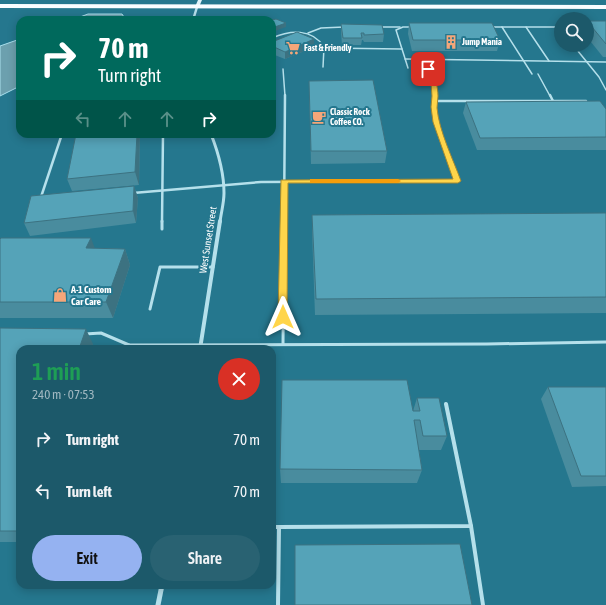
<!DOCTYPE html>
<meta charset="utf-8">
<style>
:root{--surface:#1c596a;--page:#296272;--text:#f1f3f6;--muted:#a0b8c1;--accent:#95b2f1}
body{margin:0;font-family:"Asap Condensed",sans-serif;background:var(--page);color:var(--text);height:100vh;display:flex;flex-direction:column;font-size:15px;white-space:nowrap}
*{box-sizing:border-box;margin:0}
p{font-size:13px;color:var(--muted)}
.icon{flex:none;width:22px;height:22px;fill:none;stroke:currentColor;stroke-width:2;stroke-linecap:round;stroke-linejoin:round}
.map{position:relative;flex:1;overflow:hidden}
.panel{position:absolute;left:16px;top:345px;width:260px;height:244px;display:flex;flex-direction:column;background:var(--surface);border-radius:12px;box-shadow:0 2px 10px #0003}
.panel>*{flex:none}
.banner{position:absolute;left:16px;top:16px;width:260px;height:122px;border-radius:12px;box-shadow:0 2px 10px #0003;background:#00695c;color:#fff;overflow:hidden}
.controls{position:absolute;left:554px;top:12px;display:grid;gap:8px}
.controls a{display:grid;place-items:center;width:40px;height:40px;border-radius:50%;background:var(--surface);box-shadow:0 2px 10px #0003;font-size:20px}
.pin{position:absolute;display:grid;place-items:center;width:34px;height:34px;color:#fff;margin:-17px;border-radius:8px;box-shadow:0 2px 6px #0006}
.me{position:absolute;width:44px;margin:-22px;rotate:0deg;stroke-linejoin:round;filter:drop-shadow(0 0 3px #0008)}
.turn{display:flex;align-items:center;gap:14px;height:84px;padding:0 16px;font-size:18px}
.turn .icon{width:52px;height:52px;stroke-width:2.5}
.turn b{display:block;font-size:28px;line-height:34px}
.lanes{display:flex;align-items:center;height:38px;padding:0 16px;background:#0003;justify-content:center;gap:20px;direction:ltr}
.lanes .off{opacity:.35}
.round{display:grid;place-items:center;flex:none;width:42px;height:42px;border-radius:21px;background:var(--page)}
.headline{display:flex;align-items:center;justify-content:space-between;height:68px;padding:0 16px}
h1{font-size:24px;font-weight:600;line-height:30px;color:#1e9e55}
.button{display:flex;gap:8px;margin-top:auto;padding:8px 16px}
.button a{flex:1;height:46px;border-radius:24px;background:var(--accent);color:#111;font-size:16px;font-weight:600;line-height:46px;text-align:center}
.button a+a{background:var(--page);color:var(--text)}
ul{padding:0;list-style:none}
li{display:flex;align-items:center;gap:12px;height:52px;padding:0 16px}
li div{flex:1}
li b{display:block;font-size:15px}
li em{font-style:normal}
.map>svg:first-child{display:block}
.water{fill:#6ca0ae;stroke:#a9dfec}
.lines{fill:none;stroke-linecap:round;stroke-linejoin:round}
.service-far3{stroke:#b5e0eb;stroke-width:1.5}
.service-far2{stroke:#b5e0eb;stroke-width:2.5}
.service-far1{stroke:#b5e0eb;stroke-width:3}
.service{stroke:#b5e0eb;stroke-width:4}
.minor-far3{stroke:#b5e0eb;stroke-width:2.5}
.minor-far2{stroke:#b5e0eb;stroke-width:3}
.minor-far1{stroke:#b5e0eb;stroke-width:4}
.minor{stroke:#b5e0eb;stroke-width:5}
.secondary{fill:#e0f3f9;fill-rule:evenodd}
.primary{fill:#f9fdff;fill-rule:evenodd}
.wall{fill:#498c9e}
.shaded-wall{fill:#3c7281}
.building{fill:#55a3b8;stroke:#3c7281}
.route{fill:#ffd54a;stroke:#a68a30}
.slow{fill:#f59e0b}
.labels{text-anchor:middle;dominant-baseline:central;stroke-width:4;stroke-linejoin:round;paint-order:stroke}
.far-poi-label{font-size:9px;font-weight:bold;fill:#fff;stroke:#25778e;text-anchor:start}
.street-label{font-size:10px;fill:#fff;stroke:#25778e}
.poi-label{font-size:10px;font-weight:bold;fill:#fff;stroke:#25778e;text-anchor:start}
</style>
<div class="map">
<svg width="606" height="605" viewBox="0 0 606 605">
<rect width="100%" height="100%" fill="#25778e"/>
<!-- water -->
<g class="water">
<polygon points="88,14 122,14 124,17 123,20 72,20"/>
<polygon points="20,39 20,86 0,96 0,46"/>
</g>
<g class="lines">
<!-- service-far3 -->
<g class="service-far3">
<polyline points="379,27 400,27"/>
<polyline points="491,27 561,27"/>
<polyline points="502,27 532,74"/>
<polyline points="526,27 549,61"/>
<polyline points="308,33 321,28 344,27"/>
<path d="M272,38C290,30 312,28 324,47L323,67"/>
<polyline points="573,45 599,77 606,90"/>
<polyline points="325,48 402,49"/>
<polyline points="405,59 606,62"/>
<polyline points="408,68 396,30 403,27 411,27"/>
<polyline points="283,69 285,96"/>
<polyline points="428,69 433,83 435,96"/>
<polyline points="538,74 550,96"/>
</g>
<!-- service-far2 -->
<g class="service-far2">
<polyline points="550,95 553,101"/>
<polyline points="435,101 586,101"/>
<polyline points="133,193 261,182 458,181 436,122 434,107 435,95"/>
<polyline points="41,197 62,134"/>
<polyline points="162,222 163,134"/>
<polyline points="284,222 285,95"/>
</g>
<!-- service-far1 -->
<g class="service-far1">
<polyline points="162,229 162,221"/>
<polyline points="150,309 160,267 213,267"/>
<polyline points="85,334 101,333 129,345"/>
<polyline points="283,344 284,221"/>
<polyline points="128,349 129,345 487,344 606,342"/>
</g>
<!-- service -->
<g class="service">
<polyline points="471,526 483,605"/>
<polyline points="272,527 279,527"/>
<polyline points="278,605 279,527 471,526 446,404"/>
</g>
<!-- minor-far3 -->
<polyline class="minor-far3" points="193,20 197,7"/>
<!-- minor-far2 -->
<path class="minor-far2" d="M211,134C218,152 224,173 224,193C224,203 221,213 220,222"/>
<!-- minor-far1 -->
<polyline class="minor-far1" points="200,349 220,221"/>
<!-- minor -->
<polyline class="minor" points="158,605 162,585"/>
<!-- secondary -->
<polygon class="secondary" points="198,0 202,0 199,7 197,8 195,7"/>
<!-- primary -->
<polygon class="primary" points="0,4 606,5 606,9 0,8"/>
</g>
<!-- wall -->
<g class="wall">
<polygon points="587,21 606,21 606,57 603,57 587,37"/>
<polygon points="409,23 500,40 497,51 412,51 408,34"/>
<polygon points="341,24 384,34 383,42 364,42 363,40 362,40 361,45 342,45 341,32"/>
<polygon points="272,42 314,47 285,59 272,54"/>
<polygon points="309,81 387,151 385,163 311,164"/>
<polygon points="466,102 606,109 606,150 477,150 463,113"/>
<polygon points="140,134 139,185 72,191 67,179"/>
<polygon points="134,186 138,198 136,223 30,236 24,223"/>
<polygon points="606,213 606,313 315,315 312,231 312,215"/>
<polygon points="0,239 95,248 125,249 130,265 113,318 0,318"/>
<polygon points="0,328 93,344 92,349 20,349 20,542 0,542"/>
<polygon points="548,387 606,387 606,486 572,487 541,399"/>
<polygon points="417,398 447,436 441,450 419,450 422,470 417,483 281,483 280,469 413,411"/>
</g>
<!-- shaded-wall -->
<g class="shaded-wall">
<polygon points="286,23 286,27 272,32 272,28"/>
<polygon points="314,39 314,47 285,59 285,52"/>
<polygon points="137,134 140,134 139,185 135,172"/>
<polygon points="134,186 138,198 136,223 133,211"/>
<polygon points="91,238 97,254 86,248"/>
<polygon points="125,249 130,265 113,318 106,302"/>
<polygon points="86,329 93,344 92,349 79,349"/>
<polygon points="20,525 20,532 18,531"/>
</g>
<!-- building -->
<g class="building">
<polygon points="276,19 286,23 272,28 272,20"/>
<polygon points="587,21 606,21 606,44"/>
<polygon points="409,23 492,23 500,40 413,40"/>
<polygon points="341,24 382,25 384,34 364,35 364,33 361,33 362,38 343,38"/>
<polygon points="297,32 314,39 285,52 272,46 272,42"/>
<polygon points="373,80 387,151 311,151 309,81"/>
<polygon points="600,101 606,109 606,137 480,138 466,102"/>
<polygon points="76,134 137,134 135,172 67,179"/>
<polygon points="134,186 133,211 24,223 31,196"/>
<polygon points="606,213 606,297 316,299 312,215"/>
<polygon points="1,238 91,238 86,248 125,249 106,302 0,302 0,239"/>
<polygon points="0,328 86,329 79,349 20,349 20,525 18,531 0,531"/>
<polygon points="282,380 407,380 413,411 420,411 417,398 439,398 447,436 423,436 420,420 414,420 422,470 280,469"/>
<polygon points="548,387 606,387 606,476 581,476"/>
<polygon points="460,544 472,605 295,605 295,545"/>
</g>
<!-- route -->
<path class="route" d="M428,68C435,71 438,88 438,96C438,100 437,104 437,108C439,131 453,159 461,181L458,183H288L287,317L286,319H279L278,317L281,180L453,179L433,122L431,107L432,96L431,83L425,69Z"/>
<!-- slow -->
<polygon class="slow" points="310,179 398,179 401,181 398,183 310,183"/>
<!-- icons -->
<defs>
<symbol id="building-bare" viewBox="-9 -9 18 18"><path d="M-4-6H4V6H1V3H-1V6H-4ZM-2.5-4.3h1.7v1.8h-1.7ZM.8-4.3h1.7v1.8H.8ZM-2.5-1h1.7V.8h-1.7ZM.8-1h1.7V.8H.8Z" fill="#f5a679" stroke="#25778e" stroke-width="2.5" paint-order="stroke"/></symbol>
<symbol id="supermarket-bare" viewBox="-9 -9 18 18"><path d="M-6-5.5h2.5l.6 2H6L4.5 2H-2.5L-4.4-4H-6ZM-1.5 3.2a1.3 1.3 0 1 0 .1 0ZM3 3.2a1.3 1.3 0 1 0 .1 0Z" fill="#f5a679" stroke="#25778e" stroke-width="2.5" paint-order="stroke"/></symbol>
<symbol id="cafe-bare" viewBox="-9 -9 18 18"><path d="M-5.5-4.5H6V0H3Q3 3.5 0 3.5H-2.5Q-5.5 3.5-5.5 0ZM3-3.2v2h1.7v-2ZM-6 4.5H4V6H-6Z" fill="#f5a679" stroke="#25778e" stroke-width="2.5" paint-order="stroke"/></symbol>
<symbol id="shop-bare" viewBox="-9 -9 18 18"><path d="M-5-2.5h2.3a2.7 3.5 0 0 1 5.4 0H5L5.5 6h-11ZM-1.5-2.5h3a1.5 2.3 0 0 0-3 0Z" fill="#f5a679" stroke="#25778e" stroke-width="2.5" paint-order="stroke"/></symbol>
</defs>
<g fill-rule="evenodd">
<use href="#building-bare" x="441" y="32" width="20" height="20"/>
<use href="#supermarket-bare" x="283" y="38" width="20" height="20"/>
<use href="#cafe-bare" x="309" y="107" width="20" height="20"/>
<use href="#shop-bare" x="50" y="285" width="20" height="20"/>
</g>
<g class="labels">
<!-- far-poi labels -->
<g class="far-poi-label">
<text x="462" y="42">Jump Mania</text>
<text x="304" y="48">Fast &amp; Friendly</text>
<text x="330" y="112">Classic Rock<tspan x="330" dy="10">Coffee CO.</tspan></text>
</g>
<!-- street labels -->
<g class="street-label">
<text transform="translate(208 240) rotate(-81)">West Sunset Street</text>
</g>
<!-- poi labels -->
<g class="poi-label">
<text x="71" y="289">A-1 Custom<tspan x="71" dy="12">Car Care</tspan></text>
</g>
</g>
</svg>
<div class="controls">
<a><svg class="icon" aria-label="search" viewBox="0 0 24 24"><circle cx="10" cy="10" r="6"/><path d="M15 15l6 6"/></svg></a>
</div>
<div class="pin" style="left:428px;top:69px;background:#d93025"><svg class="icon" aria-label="arrive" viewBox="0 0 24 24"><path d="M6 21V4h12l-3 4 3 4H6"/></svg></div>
<svg class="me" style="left:283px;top:317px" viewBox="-20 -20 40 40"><path d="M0-17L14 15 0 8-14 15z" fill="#ffd54a" stroke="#fff" stroke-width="4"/></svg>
<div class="banner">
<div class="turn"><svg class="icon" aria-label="right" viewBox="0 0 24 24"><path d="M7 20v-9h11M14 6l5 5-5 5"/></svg><div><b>70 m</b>Turn right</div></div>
<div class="lanes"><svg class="icon off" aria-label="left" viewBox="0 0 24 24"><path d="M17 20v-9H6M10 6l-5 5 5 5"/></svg><svg class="icon off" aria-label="ahead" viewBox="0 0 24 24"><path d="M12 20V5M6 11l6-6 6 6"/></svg><svg class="icon off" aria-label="ahead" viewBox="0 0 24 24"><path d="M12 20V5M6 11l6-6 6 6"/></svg><svg class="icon" aria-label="right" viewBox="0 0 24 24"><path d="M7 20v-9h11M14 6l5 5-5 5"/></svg></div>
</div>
<section class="panel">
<div class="headline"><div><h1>1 min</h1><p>240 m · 07:53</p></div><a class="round" style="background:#d93025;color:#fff"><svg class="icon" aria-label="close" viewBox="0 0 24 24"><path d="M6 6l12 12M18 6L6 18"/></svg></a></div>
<ul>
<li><svg class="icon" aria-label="right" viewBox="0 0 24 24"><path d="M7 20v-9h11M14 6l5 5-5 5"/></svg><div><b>Turn right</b></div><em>70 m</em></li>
<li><svg class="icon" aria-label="left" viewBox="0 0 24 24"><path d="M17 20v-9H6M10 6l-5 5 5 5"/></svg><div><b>Turn left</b></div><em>70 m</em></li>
</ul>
<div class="button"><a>Exit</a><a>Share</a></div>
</section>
</div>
